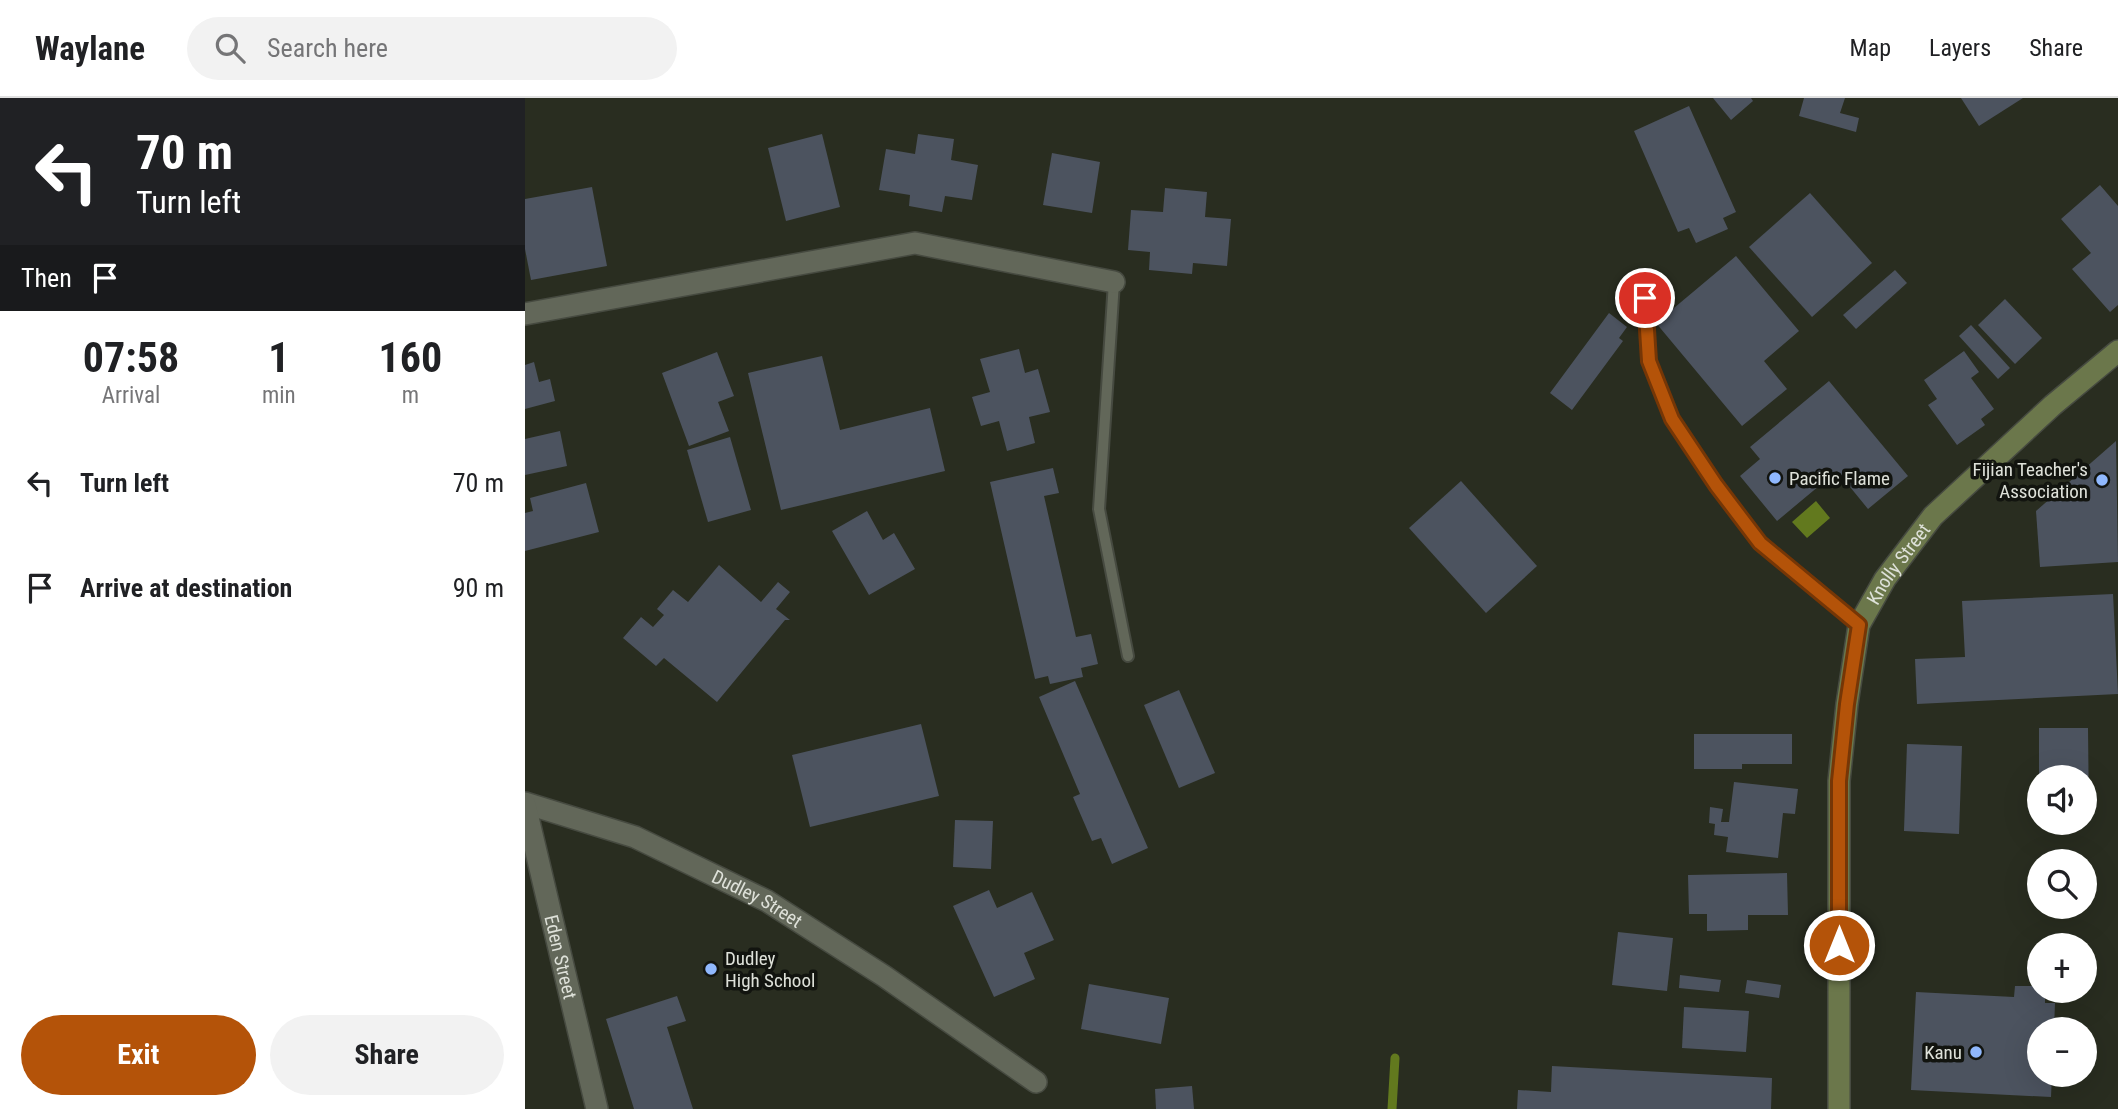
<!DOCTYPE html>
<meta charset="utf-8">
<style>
:root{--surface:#fff;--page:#f2f2f2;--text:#202124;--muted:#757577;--line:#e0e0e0;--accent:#b45309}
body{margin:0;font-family:"Roboto Condensed",sans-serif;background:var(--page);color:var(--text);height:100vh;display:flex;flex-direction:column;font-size:26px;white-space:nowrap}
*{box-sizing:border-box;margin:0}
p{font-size:23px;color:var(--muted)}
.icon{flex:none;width:38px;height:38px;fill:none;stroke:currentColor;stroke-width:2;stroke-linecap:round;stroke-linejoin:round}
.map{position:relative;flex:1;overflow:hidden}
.sheet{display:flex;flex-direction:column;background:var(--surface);width:525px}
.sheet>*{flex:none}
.guide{background:#202124;color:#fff;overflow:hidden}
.tools{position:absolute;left:1502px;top:667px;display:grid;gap:14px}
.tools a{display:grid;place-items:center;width:70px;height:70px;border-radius:50%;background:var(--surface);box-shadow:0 7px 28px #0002;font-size:35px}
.pin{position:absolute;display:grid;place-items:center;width:60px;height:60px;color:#fff;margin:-30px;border:4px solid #fff;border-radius:50%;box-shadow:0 2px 7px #0007}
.me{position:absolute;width:77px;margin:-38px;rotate:0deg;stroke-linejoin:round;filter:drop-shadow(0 0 5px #0008)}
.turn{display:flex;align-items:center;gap:24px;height:147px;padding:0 21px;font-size:32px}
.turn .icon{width:91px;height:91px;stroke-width:2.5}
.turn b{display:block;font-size:49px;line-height:60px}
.then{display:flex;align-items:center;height:66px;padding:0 21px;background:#0003;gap:14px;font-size:26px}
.eta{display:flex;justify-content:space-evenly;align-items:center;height:119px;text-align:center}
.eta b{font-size:42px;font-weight:700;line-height:49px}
.primary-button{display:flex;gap:14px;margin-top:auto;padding:14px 21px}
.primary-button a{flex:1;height:80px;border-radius:42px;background:var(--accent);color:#fff;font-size:28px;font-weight:700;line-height:80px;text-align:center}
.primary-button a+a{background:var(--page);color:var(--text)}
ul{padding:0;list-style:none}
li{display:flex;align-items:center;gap:21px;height:105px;padding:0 21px}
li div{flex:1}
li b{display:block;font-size:26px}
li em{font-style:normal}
header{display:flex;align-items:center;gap:42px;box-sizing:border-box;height:98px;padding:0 35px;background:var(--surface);border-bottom:2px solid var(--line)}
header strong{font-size:33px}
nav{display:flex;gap:38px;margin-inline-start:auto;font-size:24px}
.search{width:490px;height:63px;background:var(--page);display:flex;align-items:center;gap:18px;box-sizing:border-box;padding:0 24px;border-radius:38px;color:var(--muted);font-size:26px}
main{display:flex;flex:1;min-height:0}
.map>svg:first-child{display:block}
.water{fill:#62791e}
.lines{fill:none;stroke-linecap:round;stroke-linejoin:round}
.stream{stroke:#62791e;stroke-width:9}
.building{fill:#4c535f}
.service-casing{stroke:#464a40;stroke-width:14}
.minor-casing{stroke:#464a40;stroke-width:24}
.secondary-casing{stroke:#464a40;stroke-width:24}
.service{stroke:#626759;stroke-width:10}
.minor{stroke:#626759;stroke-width:21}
.secondary{stroke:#6b774b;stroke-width:21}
.route-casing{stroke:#753606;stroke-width:18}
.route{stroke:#b45309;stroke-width:12}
.poi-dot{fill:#90b8fd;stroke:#12140f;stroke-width:2.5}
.labels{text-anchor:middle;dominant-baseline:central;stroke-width:7;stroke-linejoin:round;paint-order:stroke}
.poi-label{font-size:19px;fill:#dee1d9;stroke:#12140f;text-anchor:end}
.street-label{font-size:19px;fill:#dee1d9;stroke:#12140f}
</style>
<header>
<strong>Waylane</strong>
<div class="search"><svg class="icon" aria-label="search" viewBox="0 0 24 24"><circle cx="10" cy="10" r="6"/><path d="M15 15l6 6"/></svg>Search here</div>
<nav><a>Map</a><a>Layers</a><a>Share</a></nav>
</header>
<main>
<section class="sheet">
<div class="guide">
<div class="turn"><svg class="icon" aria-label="left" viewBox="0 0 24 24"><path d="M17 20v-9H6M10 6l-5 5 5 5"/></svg><div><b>70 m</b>Turn left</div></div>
<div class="then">Then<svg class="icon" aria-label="arrive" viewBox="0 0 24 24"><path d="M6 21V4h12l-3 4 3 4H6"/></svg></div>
</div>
<div class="eta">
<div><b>07:58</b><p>Arrival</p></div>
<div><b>1</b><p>min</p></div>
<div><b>160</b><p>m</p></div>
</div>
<ul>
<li><svg class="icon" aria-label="left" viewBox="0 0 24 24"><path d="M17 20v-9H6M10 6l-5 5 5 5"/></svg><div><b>Turn left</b></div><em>70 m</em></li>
<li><svg class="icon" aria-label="arrive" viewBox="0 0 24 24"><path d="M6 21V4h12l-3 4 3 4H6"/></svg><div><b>Arrive at destination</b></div><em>90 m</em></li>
</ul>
<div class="primary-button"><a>Exit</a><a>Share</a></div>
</section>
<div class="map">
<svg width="1593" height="1011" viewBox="0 0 1593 1011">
<rect width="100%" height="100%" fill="#292d20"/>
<!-- water -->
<polygon class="water" points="1291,403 1305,420 1282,440 1267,424"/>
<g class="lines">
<!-- stream -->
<polyline class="stream" points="867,1011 870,960"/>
</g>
<!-- building -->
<g class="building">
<polygon points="1188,0 1226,0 1228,3 1206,22"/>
<polygon points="1279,0 1320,0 1315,15 1334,20 1331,34 1274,18"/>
<polygon points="1436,0 1498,0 1454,28"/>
<polygon points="1164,8 1211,114 1198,120 1203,131 1171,145 1164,130 1153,134 1109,33"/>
<polygon points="297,36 315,109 261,123 243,50"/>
<polygon points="393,36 429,41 426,62 453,67 447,102 420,98 417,114 384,108 385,97 354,92 361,51 390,56"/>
<polygon points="527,55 575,64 567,115 518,107"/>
<polygon points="1575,87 1593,108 1593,207 1585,214 1547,171 1566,155 1536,121"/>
<polygon points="67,89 82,168 6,182 0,151 0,101"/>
<polygon points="640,90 682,94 680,119 706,121 702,168 668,165 667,176 624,172 625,154 603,152 606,112 638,114"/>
<polygon points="1285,95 1347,165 1287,219 1224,149"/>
<polygon points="1211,158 1274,233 1239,263 1262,291 1217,328 1131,225"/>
<polygon points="1370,172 1382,185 1331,231 1318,217"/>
<polygon points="1480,201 1517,240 1490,266 1453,227"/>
<polygon points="1084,215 1102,229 1094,240 1098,243 1047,312 1025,295"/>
<polygon points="1446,227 1485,270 1473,281 1434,238"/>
<polygon points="494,251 500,275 513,271 525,314 504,319 510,345 482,353 474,323 456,328 447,299 465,294 455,261"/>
<polygon points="1439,253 1454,274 1446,280 1469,311 1456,321 1460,327 1432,347 1403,307 1412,301 1399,282"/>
<polygon points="192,254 209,298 193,304 204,333 164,348 137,275"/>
<polygon points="297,258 315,332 405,310 420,373 256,412 223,275"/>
<polygon points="9,264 14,284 25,281 30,303 0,311 0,267"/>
<polygon points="1304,283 1383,378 1343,411 1312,373 1252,423 1215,378 1235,361 1225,349"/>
<polygon points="35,333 42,368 0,377 0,341"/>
<polygon points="205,339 226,412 183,424 162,352"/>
<polygon points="1591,343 1593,464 1515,469 1511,413"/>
<polygon points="528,370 534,395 519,398 551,539 566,536 573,566 556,570 558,579 525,586 523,578 510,581 465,384"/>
<polygon points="936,383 1012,468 961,515 884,430"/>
<polygon points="61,385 74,434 0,453 0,415 8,413 5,400"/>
<polygon points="342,413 358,442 369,435 390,471 344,497 307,433"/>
<polygon points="194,467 236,504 253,484 265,494 251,511 265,522 260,522 192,604 139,560 131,568 98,540 116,519 128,529 139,517 132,511 148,492 163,504"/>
<polygon points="1588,496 1593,596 1392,606 1390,561 1440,559 1437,503"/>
<polygon points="550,583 623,750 587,766 576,740 567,743 548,699 555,696 514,599"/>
<polygon points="654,592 690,675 654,690 619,607"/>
<polygon points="396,626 414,698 285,729 267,657"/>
<polygon points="1514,630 1563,630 1564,721 1559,721 1559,679 1514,679"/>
<polygon points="1169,636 1267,636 1267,666 1217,666 1217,671 1169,671"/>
<polygon points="1382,646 1437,648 1434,736 1379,733"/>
<polygon points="1209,684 1273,691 1270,716 1258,715 1253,760 1201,754 1203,739 1189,737 1190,726 1184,725 1185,709 1198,711 1196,724 1204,724"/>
<polygon points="430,722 468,723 466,771 428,769"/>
<polygon points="1262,775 1263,817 1223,817 1223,832 1182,833 1182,816 1164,816 1163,777"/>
<polygon points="464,792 472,810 507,794 529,842 499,855 510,881 469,899 428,808"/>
<polygon points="1093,834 1148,840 1142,893 1087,887"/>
<polygon points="1155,877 1196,882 1194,894 1154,890"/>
<polygon points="1222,882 1256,887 1254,900 1220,895"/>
<polygon points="564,886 644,900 636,946 556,931"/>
<polygon points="1490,888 1514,888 1514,892 1520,892 1520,905 1530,905 1529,931 1514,931 1514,976 1527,976 1526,999 1386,992 1391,894 1489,899"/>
<polygon points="152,898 161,923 142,929 168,1011 109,1011 81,921"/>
<polygon points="1159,909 1224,913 1221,954 1157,950"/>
<polygon points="1027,968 1247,980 1246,1011 992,1011 993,992 1026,994"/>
<polygon points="667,988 669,1011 631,1011 630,991"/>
</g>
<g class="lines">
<defs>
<g id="service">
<polyline points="589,184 574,411 603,558"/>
<polyline points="1120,200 1124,263 1147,321 1190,388 1235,445 1334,527"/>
</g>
<g id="minor">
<polyline points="0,216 390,145 589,184"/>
<path id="s1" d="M0,705L110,739L242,803L359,878L511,984"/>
<path id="s2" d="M0,707L72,1011"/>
</g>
<g id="secondary">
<path id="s3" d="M1314,1011V683L1322,606L1334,527L1360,481L1408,418L1528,307L1593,253"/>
</g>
</defs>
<!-- service casing -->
<use href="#service" class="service-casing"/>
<!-- minor casing -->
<use href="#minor" class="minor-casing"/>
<!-- secondary casing -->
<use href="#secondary" class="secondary-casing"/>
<!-- service -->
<use href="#service" class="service"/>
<!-- minor -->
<use href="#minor" class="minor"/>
<!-- secondary -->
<use href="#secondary" class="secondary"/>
</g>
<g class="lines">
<defs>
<polyline id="route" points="1120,200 1124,263 1147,321 1191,387 1235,445 1334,527 1322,606 1314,683 1314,847"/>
</defs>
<!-- route casing -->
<use href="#route" class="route-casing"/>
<!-- route -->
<use href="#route" class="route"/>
</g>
<!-- markers -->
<g class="poi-dot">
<circle cx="1250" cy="380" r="7"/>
<circle cx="1577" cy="382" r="7"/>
<circle cx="186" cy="871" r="7"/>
<circle cx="1451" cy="954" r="7"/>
</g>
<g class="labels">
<!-- poi labels -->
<g class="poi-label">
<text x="1563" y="371">Fijian Teacher's<tspan x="1563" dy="22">Association</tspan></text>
<text x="1264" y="380" text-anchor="start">Pacific Flame</text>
<text x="200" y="860" text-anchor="start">Dudley<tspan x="200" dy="22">High School</tspan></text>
<text x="1437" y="954">Kanu</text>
</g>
<!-- street labels -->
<g class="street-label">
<text stroke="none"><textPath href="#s3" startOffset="558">Knolly Street</textPath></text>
<text stroke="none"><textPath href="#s1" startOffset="252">Dudley Street</textPath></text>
<text stroke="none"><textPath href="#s2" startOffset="156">Eden Street</textPath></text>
</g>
</g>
</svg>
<div class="tools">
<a><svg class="icon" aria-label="sound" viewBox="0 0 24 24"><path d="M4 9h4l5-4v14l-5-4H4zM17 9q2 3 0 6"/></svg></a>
<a><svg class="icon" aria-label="search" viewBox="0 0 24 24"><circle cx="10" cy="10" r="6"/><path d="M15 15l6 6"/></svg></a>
<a>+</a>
<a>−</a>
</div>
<div class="pin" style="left:1120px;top:200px;background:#d93025"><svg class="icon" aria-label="arrive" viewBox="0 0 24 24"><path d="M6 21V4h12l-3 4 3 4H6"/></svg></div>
<svg class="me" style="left:1314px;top:847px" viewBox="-20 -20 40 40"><circle r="17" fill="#b45309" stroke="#fff" stroke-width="3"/><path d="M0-11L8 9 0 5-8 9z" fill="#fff"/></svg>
</div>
</main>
